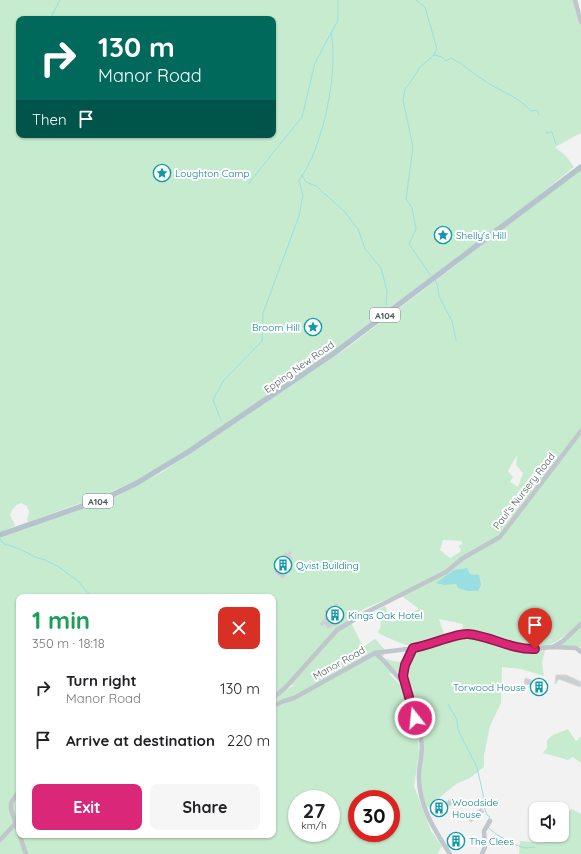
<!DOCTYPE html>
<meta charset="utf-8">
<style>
:root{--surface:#fff;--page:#f6f6f6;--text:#202124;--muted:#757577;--accent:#db2777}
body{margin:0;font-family:Quicksand,sans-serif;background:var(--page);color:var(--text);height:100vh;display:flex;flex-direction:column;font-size:15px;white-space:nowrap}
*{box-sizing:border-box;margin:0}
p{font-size:13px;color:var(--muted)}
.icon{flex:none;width:22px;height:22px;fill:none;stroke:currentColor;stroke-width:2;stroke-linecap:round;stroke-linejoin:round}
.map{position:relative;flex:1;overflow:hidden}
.drawer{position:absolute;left:16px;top:594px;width:260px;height:244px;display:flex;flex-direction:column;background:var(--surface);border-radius:8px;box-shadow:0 1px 3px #0004}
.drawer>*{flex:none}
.top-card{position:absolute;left:16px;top:16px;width:260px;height:122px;border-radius:8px;box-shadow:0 1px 3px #0004;background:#00695c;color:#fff;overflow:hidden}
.controls{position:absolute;left:529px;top:802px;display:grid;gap:8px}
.controls a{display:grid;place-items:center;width:40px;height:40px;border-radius:8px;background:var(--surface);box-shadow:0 1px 3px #0004;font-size:20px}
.speed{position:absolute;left:288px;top:790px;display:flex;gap:8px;font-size:20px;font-weight:700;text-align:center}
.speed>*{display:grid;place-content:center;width:52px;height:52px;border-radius:50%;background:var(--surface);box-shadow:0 1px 3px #0004;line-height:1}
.speed small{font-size:10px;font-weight:400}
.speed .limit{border:6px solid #d22;background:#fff;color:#111}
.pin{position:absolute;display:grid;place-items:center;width:34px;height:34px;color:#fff;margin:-41px -17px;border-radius:50% 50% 50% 0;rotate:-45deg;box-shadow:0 0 4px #0007}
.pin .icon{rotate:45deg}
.me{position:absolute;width:44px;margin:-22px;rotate:344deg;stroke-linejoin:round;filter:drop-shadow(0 0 3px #0008)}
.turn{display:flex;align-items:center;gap:14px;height:84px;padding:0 16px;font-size:18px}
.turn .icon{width:52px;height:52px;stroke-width:2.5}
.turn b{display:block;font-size:28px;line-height:34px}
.then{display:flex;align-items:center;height:38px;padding:0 16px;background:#0003;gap:8px;font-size:15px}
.round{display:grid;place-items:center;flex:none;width:42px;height:42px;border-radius:8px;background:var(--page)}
.overview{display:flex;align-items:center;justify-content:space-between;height:68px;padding:0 16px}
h1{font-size:24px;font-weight:800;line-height:30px;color:#1e9e55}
.primary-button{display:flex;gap:8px;margin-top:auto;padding:8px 16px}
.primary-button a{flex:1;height:46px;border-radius:8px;background:var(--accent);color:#fff;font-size:16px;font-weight:800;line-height:46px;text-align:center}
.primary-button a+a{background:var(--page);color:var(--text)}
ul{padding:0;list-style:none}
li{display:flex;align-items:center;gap:12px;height:52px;padding:0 16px}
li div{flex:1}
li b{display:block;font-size:15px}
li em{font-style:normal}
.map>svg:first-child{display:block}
.green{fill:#c6ebce;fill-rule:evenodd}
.water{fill:#99dfe2}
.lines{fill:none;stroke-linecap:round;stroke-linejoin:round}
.stream{stroke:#99dfe2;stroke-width:1}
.building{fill:#cccfd2;stroke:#d6d9dc}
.minor{stroke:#bfc7cc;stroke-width:4.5}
.major{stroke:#b5c4cc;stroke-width:5.5}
.route-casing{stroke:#8e194d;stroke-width:10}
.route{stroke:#db2777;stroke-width:7}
.labels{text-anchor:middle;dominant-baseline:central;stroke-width:4;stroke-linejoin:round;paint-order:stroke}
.shield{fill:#fff;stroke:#81898e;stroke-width:1}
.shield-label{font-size:9px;font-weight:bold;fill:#4b575d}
.culture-label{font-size:10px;fill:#0d838f;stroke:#fff;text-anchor:start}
.street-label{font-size:10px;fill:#4b575d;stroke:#fff}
</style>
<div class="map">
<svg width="581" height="854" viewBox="0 0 581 854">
<rect width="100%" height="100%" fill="#f3f2f2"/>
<!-- green -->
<g class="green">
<path d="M0,0H574L581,22V133L555,147L566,156L574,167L533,200L303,373L162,466L135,481L106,494L28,522L27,520L29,512L27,506L21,503C15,505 12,509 10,515L15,525L14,526L0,533ZM19,19H273V135H19Z"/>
<path d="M581,170V622C548,652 536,653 495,640C484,636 473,632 462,632L463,624L439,619L445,637C412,650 411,648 380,634L378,632C383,624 380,619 376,611L385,606L392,622L419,609L399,594L366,608L349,618L363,647L375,639L386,651L382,658L399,662L404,658L403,671L389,674L404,688L418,731L419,754L414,786L431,831L442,846L438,852L439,854H0V538L118,496L162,472L347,348ZM517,455L516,465L523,473L518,487L510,482L513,477L508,471ZM443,540L462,541V544L458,546L461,549L460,552L450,558L440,550ZM19,597H273V696L284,686L295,685L273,697V835H19ZM297,799H331V833H297ZM357,799H391V833H357Z"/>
<polygon points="581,626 581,647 558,646"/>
<polygon points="465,636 472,636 520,650 545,650 542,663 544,676 521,669 502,667 501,703 490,726 484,755 484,767 470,778 456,784 426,809 420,783 423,745 405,681 406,665 411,656 418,650"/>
<polygon points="568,729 576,741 579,739 581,736 581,763 573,757 568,760 543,753 547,748 547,740 553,735"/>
<polygon points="572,809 581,814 581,854 519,854 520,841 543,843 544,835 562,835 562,816"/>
</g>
<!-- water -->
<polygon class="water" points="467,568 470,574 479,575 481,585 478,591 467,591 458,588 456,584 444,585 436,583 454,570"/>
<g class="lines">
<!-- stream -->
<g class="stream">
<polyline points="416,0 425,7 437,49 434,55 420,67 414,77 405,89 403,100 413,147 406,199 412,208 416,229 409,244 431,276"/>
<polyline points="50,19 60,0"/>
<path d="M434,55L442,57L446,61L451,58C463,64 471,72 482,79C500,92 515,94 531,111L537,110L539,115"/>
<polyline points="547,132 546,133 552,132 556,144"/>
<polyline points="302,175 306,182 316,186 344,211 358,229 365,249 381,268 387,291 386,305"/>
<polyline points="248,184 302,117 315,63 338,20 338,0"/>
<polyline points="435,280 437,284 439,296 452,321 456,340"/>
<path d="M221,420L213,400L224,380L262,341L263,313L299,216L303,195L299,180C323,149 339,71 331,32"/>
<polyline points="0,539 4,544 20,549 35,557 45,560 59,567 78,581 88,593 96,597"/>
<polyline points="448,704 457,720 458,730 477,767 483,794 484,807 487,815 490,817 487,822"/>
<path d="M488,827C493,834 516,846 525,848C528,848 532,847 535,847"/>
</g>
</g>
<!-- building -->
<g class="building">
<polygon points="289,551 292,553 290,556 293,558 284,574 286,575 283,579 274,572 285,552 288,554"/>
<polygon points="337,603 346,616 339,624 335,627 333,625 328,629 324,624 322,626 319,624 324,620 324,616 326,614 324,611"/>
<polygon points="556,675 566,675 575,679 581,682 580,687 559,679 555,684"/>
<polygon points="525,678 531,680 531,682 536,683 536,684 545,686 545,689 542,691 532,689 533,685 524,684"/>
<polygon points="452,798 454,800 452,802 453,804 443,809 443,811 432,814 430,810 442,805"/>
<polygon points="481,808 484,812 471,822 468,819"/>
</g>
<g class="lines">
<!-- minor -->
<g class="minor">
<polyline points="575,0 581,22"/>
<polyline points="553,647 563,641 581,624"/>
<path d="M413,648C411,654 407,659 405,665C399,684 418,718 421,739C424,751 419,763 419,775C418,805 435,831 450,854"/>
<polyline points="375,653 383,660 405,685"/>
<polyline points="273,698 286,687 337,630 367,612 446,572 463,558 500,537 581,431"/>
<polyline points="273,706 284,701 294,698 375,653 424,647 466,634 517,647 530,649 553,647 576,648 581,652"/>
<polyline points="19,791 11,803 11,809 26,854"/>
<polyline points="0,840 16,823"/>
<polyline points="482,854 485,847 484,831 490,821"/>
</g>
<!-- major -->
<polyline class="major" points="0,535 108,497 137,483 188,452 333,354 581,167"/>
</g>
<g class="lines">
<defs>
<path id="route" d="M415,718L403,676L405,665L413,648C428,646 456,633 468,634C491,636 511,650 535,649"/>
</defs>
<!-- route casing -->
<use href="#route" class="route-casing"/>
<!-- route -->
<use href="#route" class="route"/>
</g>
<!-- icons -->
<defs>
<symbol id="sight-ring" viewBox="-11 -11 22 22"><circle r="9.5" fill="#fff" stroke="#0f9aa8" stroke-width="1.5"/><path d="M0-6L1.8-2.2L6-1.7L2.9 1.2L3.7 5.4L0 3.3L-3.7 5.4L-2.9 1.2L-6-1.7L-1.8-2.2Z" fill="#0f9aa8"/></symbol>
<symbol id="building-ring" viewBox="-11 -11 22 22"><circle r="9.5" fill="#fff" stroke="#0f9aa8" stroke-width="1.5"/><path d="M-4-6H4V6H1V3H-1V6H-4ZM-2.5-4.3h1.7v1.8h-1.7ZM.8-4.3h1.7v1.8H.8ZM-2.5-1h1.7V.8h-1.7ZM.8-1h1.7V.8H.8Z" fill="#0f9aa8"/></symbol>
</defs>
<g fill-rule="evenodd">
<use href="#sight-ring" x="152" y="163" width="20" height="20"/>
<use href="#sight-ring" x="433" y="225" width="20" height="20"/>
<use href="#sight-ring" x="303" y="317" width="20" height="20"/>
<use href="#building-ring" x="273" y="555" width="20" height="20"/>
<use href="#building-ring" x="325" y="605" width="20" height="20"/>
<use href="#building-ring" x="529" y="677" width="20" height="20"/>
<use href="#building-ring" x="429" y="798" width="20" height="20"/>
<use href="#building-ring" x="446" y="831" width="20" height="20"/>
</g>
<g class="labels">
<!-- shield labels -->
<g class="shield">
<rect x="370" y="308" width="30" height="14" rx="3"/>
<rect x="83" y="494" width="30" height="14" rx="3"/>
</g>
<g class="shield-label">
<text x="385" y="315">A104</text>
<text x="98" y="501">A104</text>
</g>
<!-- culture labels -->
<g class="culture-label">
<text x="175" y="173">Loughton Camp</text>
<text x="456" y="235">Shelly's Hill</text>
<text x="300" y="327" text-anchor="end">Broom Hill</text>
<text x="296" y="565">Qvist Building</text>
<text x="348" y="615">Kings Oak Hotel</text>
<text x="526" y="687" text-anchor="end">Torwood House</text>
<text x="452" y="802">Woodside<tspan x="452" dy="12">House</tspan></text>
<text x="469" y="841">The Clees</text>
</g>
<!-- street labels -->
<g class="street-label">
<text transform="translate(299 367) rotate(-35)">Epping New Road</text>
<text transform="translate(524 491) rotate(-52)">Paul's Nursery Road</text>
<text transform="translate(339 663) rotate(-29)">Manor Road</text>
</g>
</g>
</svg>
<div class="controls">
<a><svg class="icon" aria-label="sound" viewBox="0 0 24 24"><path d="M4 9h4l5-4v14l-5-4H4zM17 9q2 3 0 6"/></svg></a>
</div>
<div class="speed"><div>27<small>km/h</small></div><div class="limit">30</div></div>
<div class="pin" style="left:535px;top:649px;background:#d93025"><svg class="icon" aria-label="arrive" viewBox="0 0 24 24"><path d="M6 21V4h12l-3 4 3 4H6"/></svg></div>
<svg class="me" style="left:415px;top:718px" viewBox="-20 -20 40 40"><circle r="17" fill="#db2777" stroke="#fff" stroke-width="3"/><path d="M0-11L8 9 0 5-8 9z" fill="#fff"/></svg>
<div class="top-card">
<div class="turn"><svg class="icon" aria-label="right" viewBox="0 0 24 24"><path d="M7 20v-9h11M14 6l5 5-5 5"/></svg><div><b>130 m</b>Manor Road</div></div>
<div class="then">Then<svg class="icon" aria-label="arrive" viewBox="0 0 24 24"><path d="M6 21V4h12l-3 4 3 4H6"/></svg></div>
</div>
<section class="drawer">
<div class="overview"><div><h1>1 min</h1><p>350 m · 18:18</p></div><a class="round" style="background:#d93025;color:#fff"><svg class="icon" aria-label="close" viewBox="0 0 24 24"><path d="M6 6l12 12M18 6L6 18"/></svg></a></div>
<ul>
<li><svg class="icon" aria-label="right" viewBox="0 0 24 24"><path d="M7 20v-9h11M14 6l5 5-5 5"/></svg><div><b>Turn right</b><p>Manor Road</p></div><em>130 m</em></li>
<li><svg class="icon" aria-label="arrive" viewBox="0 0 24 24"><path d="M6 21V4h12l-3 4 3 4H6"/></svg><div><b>Arrive at destination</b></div><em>220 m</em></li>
</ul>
<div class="primary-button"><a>Exit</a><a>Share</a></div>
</section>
</div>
